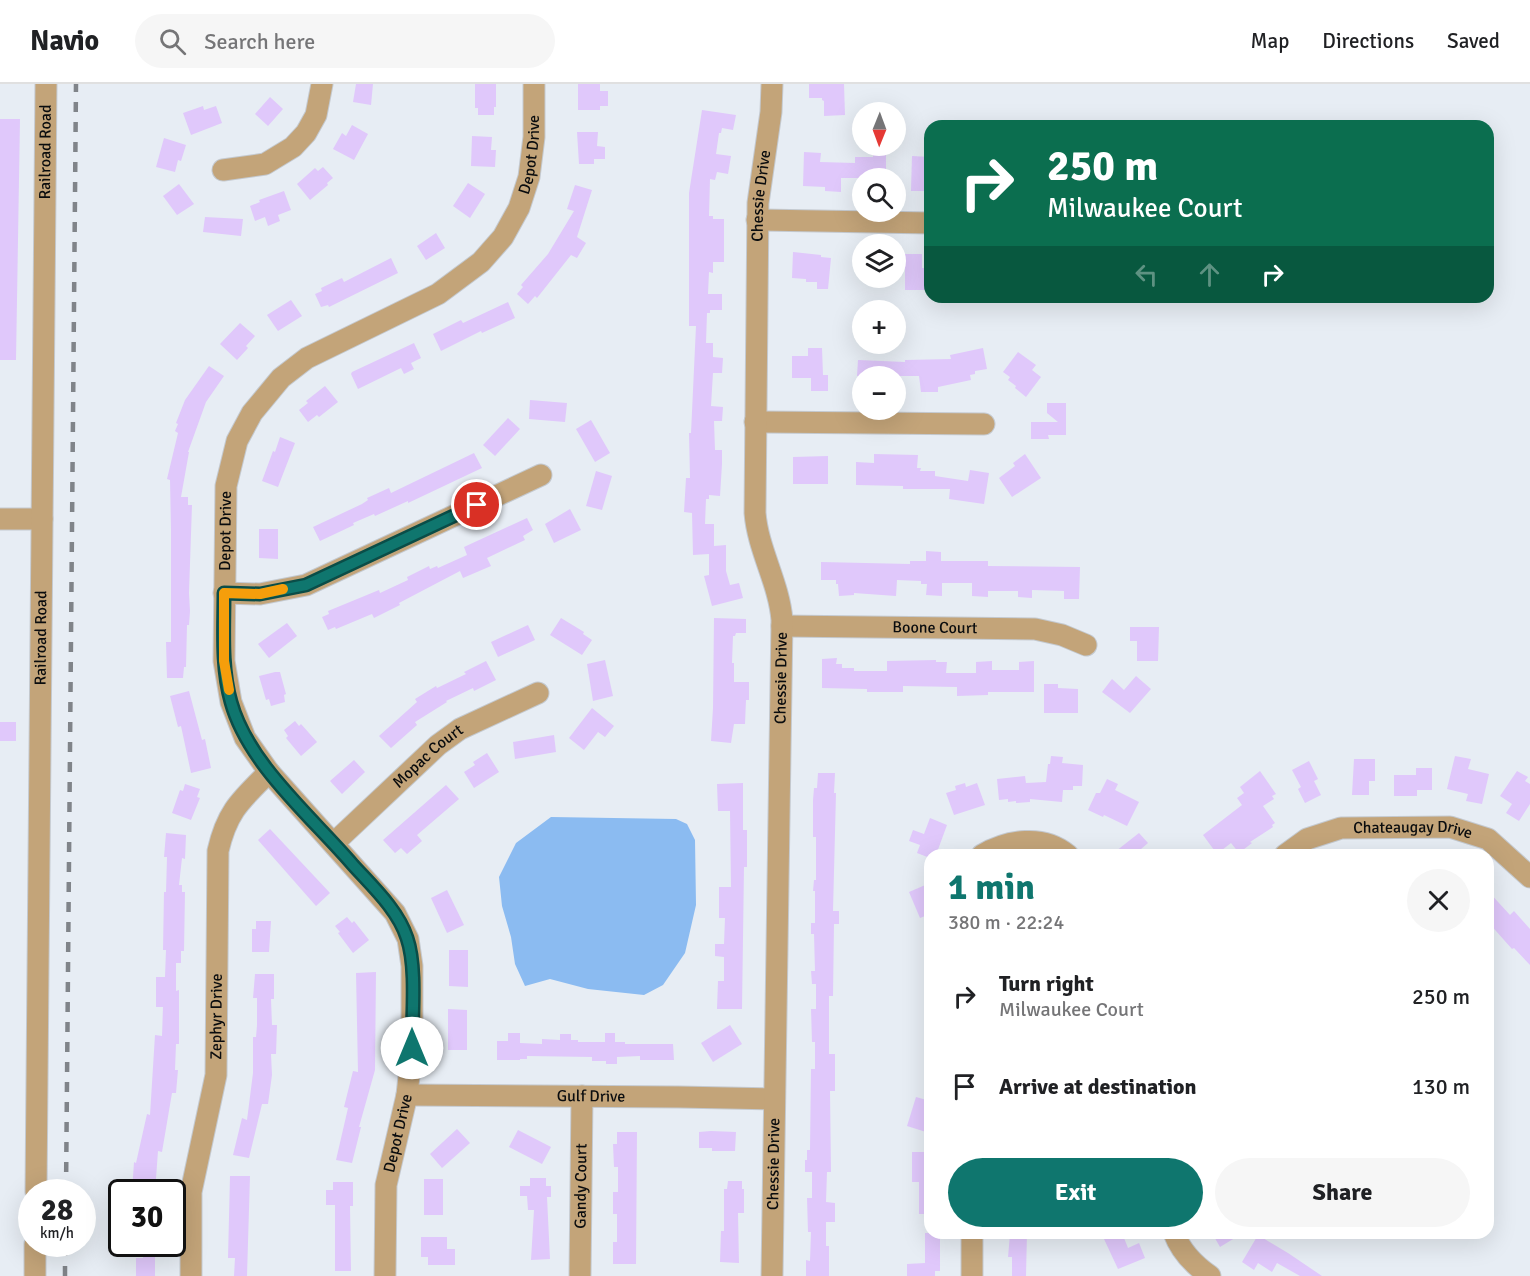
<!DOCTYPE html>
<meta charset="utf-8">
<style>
:root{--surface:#fff;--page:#f6f6f6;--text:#202124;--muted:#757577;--line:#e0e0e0;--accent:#0f766e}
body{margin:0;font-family:Signika,sans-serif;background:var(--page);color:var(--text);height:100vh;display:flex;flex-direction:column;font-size:22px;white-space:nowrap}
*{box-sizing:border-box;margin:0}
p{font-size:20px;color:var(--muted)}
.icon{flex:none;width:33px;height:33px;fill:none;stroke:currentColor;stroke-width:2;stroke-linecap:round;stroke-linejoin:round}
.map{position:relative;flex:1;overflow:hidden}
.panel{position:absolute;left:924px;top:765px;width:570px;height:390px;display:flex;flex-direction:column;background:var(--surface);border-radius:18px;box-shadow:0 6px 24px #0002}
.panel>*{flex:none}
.banner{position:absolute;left:924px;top:36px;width:570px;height:183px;border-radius:18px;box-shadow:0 6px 24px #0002;background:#0b6e4f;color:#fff;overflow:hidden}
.needle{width:39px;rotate:181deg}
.controls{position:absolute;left:852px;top:18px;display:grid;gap:12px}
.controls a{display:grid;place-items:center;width:54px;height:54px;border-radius:50%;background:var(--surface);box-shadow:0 6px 24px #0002;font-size:30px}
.speed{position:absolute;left:18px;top:1095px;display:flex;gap:12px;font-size:30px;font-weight:700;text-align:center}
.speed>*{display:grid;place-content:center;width:78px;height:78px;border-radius:50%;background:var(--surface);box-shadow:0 6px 24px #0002;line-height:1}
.speed small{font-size:15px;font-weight:400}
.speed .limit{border:3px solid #111;border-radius:9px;background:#fff;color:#111}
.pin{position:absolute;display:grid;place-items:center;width:51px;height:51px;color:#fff;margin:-26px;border:3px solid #fff;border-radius:50%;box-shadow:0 2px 6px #0007}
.me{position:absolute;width:66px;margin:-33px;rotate:0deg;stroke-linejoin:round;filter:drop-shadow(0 0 4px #0008)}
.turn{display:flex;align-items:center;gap:21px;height:126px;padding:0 24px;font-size:27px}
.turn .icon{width:78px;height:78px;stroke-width:2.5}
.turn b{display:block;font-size:42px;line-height:51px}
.lanes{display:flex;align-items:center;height:57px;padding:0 24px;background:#0003;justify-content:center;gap:30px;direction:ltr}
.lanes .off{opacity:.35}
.round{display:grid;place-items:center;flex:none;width:63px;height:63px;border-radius:32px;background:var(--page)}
.head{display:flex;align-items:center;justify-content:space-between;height:102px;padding:0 24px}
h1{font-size:36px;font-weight:700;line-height:45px;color:var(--accent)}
.action{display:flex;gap:12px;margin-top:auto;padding:12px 24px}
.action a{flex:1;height:69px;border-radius:36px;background:var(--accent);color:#fff;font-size:24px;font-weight:700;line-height:69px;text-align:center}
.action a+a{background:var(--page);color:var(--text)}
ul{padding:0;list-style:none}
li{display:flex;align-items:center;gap:18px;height:90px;padding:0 24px}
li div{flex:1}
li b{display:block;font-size:22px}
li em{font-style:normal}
header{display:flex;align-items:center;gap:36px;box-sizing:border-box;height:84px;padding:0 30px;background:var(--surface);border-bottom:2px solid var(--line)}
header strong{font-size:28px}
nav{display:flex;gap:33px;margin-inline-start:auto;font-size:21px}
.search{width:420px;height:54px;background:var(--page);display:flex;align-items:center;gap:15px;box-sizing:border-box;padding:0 21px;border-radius:33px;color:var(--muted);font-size:22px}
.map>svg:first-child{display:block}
.water{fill:#8bbbf1}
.building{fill:#e0c8fb}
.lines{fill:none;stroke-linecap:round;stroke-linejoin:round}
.minor-casing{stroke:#c4c9cf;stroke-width:23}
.minor{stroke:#c3a479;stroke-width:21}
.rail{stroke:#808489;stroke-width:4.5;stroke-dasharray:10 10;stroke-linecap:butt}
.route-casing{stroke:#0a4d48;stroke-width:15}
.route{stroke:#0f766e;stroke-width:10}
.slow{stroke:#f59e0b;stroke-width:10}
.labels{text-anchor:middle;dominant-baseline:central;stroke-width:5;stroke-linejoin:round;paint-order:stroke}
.street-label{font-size:16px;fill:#0a0c0e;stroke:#e7edf4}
</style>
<header>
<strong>Navio</strong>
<div class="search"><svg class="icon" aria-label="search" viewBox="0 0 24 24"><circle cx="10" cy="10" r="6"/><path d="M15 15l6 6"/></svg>Search here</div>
<nav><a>Map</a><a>Directions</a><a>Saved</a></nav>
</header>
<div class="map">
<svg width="1530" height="1192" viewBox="0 0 1530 1192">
<rect width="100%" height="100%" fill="#e7edf4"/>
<!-- water -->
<polygon class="water" points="551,733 676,735 687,740 695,756 696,821 685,869 663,901 644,911 588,905 550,895 525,902 515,880 511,853 502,822 499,793 516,759"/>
<!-- building -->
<g class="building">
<polygon points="356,0 373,0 371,21 353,18"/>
<polygon points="475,0 496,0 496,23 494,23 494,31 478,31 478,24 475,24"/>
<polygon points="578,0 600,0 600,7 608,7 608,22 600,22 600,26 578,26"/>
<polygon points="809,0 844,0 845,31 824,32 824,17 822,16 822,14 809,14"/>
<polygon points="270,13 283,25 268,42 255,30"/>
<polygon points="203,22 204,26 216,22 222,39 191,51 183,29"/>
<polygon points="702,26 736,31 733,46 722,44 721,49 719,49 716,70 731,72 728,90 717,88 715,96 710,95 709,132 713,132 713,135 724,135 724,178 713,178 713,189 709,188 708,210 722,210 722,226 710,226 710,229 707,229 706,259 713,259 713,273 723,274 722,289 713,289 711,322 723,323 722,337 714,337 715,366 722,366 722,380 720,412 709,411 709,415 706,415 705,440 714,440 714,462 726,461 726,487 730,501 739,499 743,514 712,522 704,492 709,491 709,470 693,471 692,429 684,428 686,394 690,394 689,349 691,349 696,242 689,242 689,109"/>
<polygon points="0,35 20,35 16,276 0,276"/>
<polygon points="352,41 368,50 354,76 333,65 342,49 346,52"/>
<polygon points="577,48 598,48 597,62 605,63 605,75 594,75 594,80 579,80"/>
<polygon points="472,52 492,53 491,66 496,66 495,83 471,82"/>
<polygon points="164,54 186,61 181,77 178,76 175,88 156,83"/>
<polygon points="873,65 886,65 886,94 841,94 841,108 825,107 825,103 803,102 804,68 821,69 820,78 855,79 855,73 873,73"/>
<polygon points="912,72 930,73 930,94 926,94 926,107 911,107"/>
<polygon points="323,83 333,94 327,99 328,101 310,116 297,100 315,84 318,87"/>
<polygon points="468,99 485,110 470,134 453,122"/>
<polygon points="179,100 194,120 177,131 163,112"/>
<polygon points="575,101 592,106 577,153 586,159 577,174 571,171 537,214 535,212 528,220 517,210 523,203 521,201 548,170 574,127 567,125"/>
<polygon points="284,107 291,126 278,131 280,137 268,142 265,133 255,137 250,122 260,118 259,116"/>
<polygon points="205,133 243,135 241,152 203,148"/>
<polygon points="436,149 445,164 426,176 417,162"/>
<polygon points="793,168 821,171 821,173 831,174 828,205 817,205 817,198 806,198 806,195 792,194"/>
<polygon points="905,170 922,170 922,184 925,184 925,186 930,186 930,206 905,206"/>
<polygon points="391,174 398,189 329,223 328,221 321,223 315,210 322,207 321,204 342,194 344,198"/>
<polygon points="291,216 302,232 278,247 267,231"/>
<polygon points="508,218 515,234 482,249 481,247 441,267 433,250 461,236 463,239"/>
<polygon points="240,239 255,252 246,262 248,264 237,276 220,260"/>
<polygon points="414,259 421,274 411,279 414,285 404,290 401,284 358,305 351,290 352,288"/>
<polygon points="808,264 822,264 823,291 828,291 828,307 811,307 811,294 792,294 792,272 808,272"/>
<polygon points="983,264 987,285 975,287 975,290 970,291 971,296 938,303 938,308 921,308 919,292 857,292 858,276 905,278 905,276 951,275 950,271"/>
<polygon points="1018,268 1036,281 1032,286 1041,293 1026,313 1015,304 1016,302 1008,296 1010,293 1003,288"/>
<polygon points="209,282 224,292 206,318 188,368 189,368 181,413 188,413 188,421 192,421 189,509 190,527 189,541 187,541 186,583 184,583 183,594 167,594 166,558 171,558 171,445 170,396 167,395 178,349 175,347 178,340 176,339 185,316"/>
<polygon points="325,302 338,318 319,333 317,331 308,338 299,326 308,319 306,317"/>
<polygon points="530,316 567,319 565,338 529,335"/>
<polygon points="1047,319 1066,319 1066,351 1048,351 1049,355 1031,355 1031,338 1058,338 1047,329"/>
<polygon points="508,334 520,345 495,372 483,361"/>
<polygon points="591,336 610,369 595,378 576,345"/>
<polygon points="280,353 295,359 278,403 262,397 273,367 275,368"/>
<polygon points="474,369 482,384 408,419 408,417 375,432 374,430 353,439 354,441 320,457 313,443 362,420 368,416 367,414 389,404 391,409"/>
<polygon points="874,370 918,371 917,384 921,384 920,387 935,387 935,392 968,397 970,386 989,389 984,420 949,415 950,405 903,405 903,402 856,401 856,378 874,379"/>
<polygon points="1025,370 1041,394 1012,413 999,394 1015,382 1013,379"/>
<polygon points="828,372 828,400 793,400 793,373"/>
<polygon points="596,387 612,392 602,426 586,422"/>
<polygon points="570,425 581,446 554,459 545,440"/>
<polygon points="527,434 533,446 523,452 525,456 487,474 491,482 463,494 460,487 399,519 400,521 374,534 372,530 336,545 335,543 328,546 322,533 329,530 328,527 379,506 380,509 408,496 407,493 429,482 430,485 437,482 438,484 467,471 464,463"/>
<polygon points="259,445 278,445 278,475 259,474"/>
<polygon points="926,467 941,468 941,477 988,477 988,482 1080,483 1079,515 1064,515 1064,507 1032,506 1032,514 1018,513 1018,507 988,507 988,513 972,512 972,499 942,499 942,512 926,511 927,500 921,500 921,497 897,496 896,512 854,509 854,511 839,512 838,500 836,500 836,496 821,496 821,478 910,480 910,477 926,477"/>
<polygon points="561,534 584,548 583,550 592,556 582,571 550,551"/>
<polygon points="714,534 746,535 746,549 736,549 735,552 733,552 732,579 734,579 734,598 749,598 749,616 746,616 745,640 734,640 731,659 711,657 713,624"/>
<polygon points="287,539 297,552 269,574 258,560"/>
<polygon points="528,541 535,556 498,573 491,558"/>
<polygon points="1130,543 1159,543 1158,577 1137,577 1137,557 1130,557"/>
<polygon points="837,574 836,580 842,580 842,584 854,584 854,587 887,587 887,577 936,576 936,578 947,578 946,589 976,589 976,578 992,577 992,586 1019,586 1019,578 1034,577 1034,608 988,608 988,611 957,612 957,603 903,602 903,608 867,608 867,605 822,604 822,575"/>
<polygon points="605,576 613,612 593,617 587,580"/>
<polygon points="486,577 496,596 474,607 473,604 446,617 447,618 415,638 417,641 391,664 379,652 417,618 415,615 436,602 437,604 466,590 464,588"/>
<polygon points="275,588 280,588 286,610 284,611 285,618 271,622 269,615 266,616 259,592"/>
<polygon points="1136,592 1151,605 1130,629 1102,608 1112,595 1124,606"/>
<polygon points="1044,600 1058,600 1058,604 1078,605 1078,629 1044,629"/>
<polygon points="189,607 202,656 205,655 211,684 191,689 181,642 178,643 170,612"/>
<polygon points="592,624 614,642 605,653 598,648 584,666 569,654"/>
<polygon points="295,637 299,642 301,640 317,658 301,672 286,654 288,652 284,646"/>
<rect x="0" y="638" width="16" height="19"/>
<polygon points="554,651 556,668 515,675 513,658"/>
<polygon points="487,669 499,688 474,704 464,688 475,681 473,678"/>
<polygon points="1051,672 1063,673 1062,679 1083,681 1082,702 1073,702 1073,706 1063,706 1062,718 1030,715 1030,718 1016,719 1016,717 1008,718 1008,715 999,716 997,695 1025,692 1026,699 1046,698 1048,680 1050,680"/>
<polygon points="1455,672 1471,675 1468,685 1489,690 1482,720 1466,717 1468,710 1447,705"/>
<polygon points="1354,675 1375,675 1375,697 1369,697 1369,711 1352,711"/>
<polygon points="354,676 365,688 342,710 330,697"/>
<polygon points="1309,677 1318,695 1314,697 1321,711 1305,719 1298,705 1301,703 1292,686"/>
<polygon points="1416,684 1432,684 1432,706 1417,706 1417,712 1394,712 1394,691 1416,691"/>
<polygon points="1260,687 1276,710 1272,712 1274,715 1263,722 1275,739 1272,741 1273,743 1250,758 1252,759 1239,769 1231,759 1217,770 1203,751 1242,721 1237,714 1244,709 1240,703"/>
<polygon points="1517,687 1528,693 1525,697 1530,700 1530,720 1519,737 1506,729 1512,720 1500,712"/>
<polygon points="818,689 835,689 834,709 836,709 833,827 839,827 839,840 834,840 833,912 829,912 829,970 835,970 835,1007 830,1007 831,1088 827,1088 826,1118 835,1119 835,1138 826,1138 826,1162 829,1162 829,1192 806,1192 806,1176 810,1177 811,1148 808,1148 807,1114 812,1114 812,1088 805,1088 805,1076 807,1076 807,1066 810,1066 811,985 815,985 815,958 812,958 811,925 816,925 816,900 812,900 811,887 815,887 814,850 811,850 811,839 815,839 815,807 813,807 814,796 816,796 816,753 813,753 813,716 814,704 817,704"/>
<polygon points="1107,695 1118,700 1115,706 1139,718 1127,742 1104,731 1103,733 1088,726 1096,709 1100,709"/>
<polygon points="743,699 743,746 747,746 747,783 744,783 742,925 717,925 718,897 724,897 724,873 715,872 715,860 724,860 725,834 719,834 719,803 731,803 730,727 718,727 717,700"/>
<polygon points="965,699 966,703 977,699 985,721 954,731 946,709 956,706 955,702"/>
<polygon points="185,700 200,705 197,713 200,714 191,736 172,729 180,706 183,707"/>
<polygon points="446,701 459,715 417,751 422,757 407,770 401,764 395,769 383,756"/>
<polygon points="930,734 947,741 936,771 930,771 930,774 917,769 920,761 909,757 913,746 924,750"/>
<polygon points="270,745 330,809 316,822 258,756"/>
<polygon points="166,749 186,751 185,775 182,774 179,801 182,801 182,808 185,808 184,867 181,867 181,879 176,879 176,907 179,906 179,960 176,960 175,986 178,986 176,1009 172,1009 162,1068 158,1067 155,1108 132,1108 134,1078 136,1079 147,1030 150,1031 155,951 162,952 163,923 156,923 156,893 165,893 166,866 163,866 164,808 166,808 167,773 164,773"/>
<polygon points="1139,749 1148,759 1141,765 1146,771 1111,771"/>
<polygon points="930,799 930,830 920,834 909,808"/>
<polygon points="447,806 464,841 447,849 431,814"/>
<polygon points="1488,807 1510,831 1514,827 1530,845 1530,881 1514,864 1512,865 1488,838"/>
<polygon points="347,833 352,839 354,837 369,856 353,869 338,849 340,848 335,842"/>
<polygon points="256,837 271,837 269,868 252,868 252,845 256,845"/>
<polygon points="449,866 468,866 468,903 449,902"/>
<polygon points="376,888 375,986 359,1043 361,1043 352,1079 336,1076 348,1024 344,1023 353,987 358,988 356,889"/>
<polygon points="255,890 274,890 274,915 271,915 272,941 277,941 276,970 271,970 272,991 268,1020 262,1020 249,1074 233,1071 242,1034 247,1036 253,989 253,953 256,953 257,941 257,914 253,914"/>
<polygon points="448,925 467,926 467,966 448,966"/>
<polygon points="730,941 742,960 713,978 701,959"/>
<polygon points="508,949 520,949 520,959 542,960 542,955 560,956 560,950 571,950 571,956 578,956 578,958 605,958 605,949 615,949 615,958 625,958 625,960 673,960 674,976 640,976 640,972 617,973 617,980 606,980 606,977 592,977 592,973 527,972 527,975 520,975 520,976 497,976 497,957 508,957"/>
<polygon points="916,1013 930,1017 930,1033 926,1048 907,1042"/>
<polygon points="457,1045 470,1059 442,1084 430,1070"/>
<polygon points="518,1046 551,1063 542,1080 509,1063"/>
<polygon points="711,1047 736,1048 735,1067 712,1067 712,1064 699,1064 699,1048"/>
<polygon points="617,1048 637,1048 636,1180 613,1180 613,1158 617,1158 617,1130 613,1130 613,1108 618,1108 618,1083 614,1083 613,1060 617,1060"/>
<polygon points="912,1068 930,1068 930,1130 919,1130 919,1098 912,1098"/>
<polygon points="230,1092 250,1092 247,1192 234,1192 235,1174 228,1174"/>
<polygon points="530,1094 546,1094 546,1102 551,1102 551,1113 547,1113 550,1175 531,1176 534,1126 528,1126 527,1112 520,1112 520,1102 530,1102"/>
<rect x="424" y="1095" width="19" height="36"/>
<polygon points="728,1097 742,1097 742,1105 744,1105 744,1129 738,1129 739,1179 720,1178 721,1147 724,1147 724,1105 727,1105"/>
<polygon points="333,1098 353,1098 353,1122 350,1122 351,1187 335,1187 335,1121 326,1121 326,1106 333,1106"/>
<polygon points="925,1149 940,1149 940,1187 935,1187 935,1192 907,1192 907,1180 925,1179"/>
<polygon points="1027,1149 1026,1192 1012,1192 1012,1173 1008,1173 1010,1150"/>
<polygon points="1119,1149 1122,1149 1128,1164 1139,1159 1145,1174 1118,1185 1104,1155"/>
<polygon points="1212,1149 1243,1149 1220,1163"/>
<polygon points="1258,1151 1288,1169 1322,1192 1300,1192 1277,1179 1272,1188 1258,1179 1254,1186 1242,1178"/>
<polygon points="421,1153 447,1153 447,1165 455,1165 455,1181 428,1181 428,1173 421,1173"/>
<polygon points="143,1160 155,1160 155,1192 136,1192 136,1174 143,1174"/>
</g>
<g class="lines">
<defs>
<g id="minor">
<polyline points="223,86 265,80 293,63 306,49 316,31 322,0"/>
<polyline points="757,136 930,139"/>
<polyline points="755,338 984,340"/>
<polyline points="0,435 42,435"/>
<polyline points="224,509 260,510 306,501 541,391"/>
<path id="s1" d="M782,542L1035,545L1062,551L1086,561"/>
<path id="s2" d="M334,759L438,661L460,645L538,609"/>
<path d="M982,771C1008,756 1043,750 1068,771"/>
<path id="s3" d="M1285,771L1307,755L1341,744L1450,743L1488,755L1530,793"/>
<path id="s4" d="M407,1011L679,1013L774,1015"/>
<path id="s5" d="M36,1108L46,0"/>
<path d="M1174,1149C1181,1168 1194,1181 1210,1192"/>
<polyline points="35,1192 35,1160"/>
<path id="s6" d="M191,1192V1108L216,991L218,767C227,727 241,716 269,688"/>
<path id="s7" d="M385,1192L386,1101L407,1011L412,964V882L408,855L395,829L269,688L245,654L231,618L224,577L226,402L237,357L252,329L281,294L307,274L438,210L481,178L503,153L519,124L529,93L534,53V0"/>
<path id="s8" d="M580,1192L582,1012"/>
<path id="s9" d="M772,1192L782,536C779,499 758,466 755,429L758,119L771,28L772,0"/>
<polyline points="972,1192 972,1149"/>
</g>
</defs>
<!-- minor casing -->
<use href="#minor" class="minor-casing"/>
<!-- minor -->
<use href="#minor" class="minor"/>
<!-- rail -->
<g class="rail">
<polyline points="66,1108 76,0"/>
<polyline points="65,1192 65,1160"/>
</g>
</g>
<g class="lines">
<defs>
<path id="route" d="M412,964C412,932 417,883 407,854C398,826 373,803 353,781C312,733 248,680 231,618C221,583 224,545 224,509L260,510L306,501L477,421"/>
</defs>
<!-- route casing -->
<use href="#route" class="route-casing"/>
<!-- route -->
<use href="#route" class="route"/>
<!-- slow -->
<polyline class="slow" points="229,606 224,577 224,509 260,510 283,505"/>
</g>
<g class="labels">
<!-- street labels -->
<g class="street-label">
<text stroke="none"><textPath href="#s5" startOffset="1040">Railroad Road</textPath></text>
<text stroke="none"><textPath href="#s7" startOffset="1332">Depot Drive</textPath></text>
<text stroke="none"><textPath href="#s9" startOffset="1084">Chessie Drive</textPath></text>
<text stroke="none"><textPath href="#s7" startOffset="810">Depot Drive</textPath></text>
<text stroke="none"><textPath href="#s1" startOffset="153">Boone Court</textPath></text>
<text stroke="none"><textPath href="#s5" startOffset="554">Railroad Road</textPath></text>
<text stroke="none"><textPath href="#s9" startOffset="598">Chessie Drive</textPath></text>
<text stroke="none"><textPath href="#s2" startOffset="128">Mopac Court</textPath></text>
<text stroke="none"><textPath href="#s3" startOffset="135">Chateaugay Drive</textPath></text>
<text stroke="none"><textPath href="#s6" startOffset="262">Zephyr Drive</textPath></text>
<text stroke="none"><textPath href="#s4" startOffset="184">Gulf Drive</textPath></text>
<text stroke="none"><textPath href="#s7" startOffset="144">Depot Drive</textPath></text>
<text stroke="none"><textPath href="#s9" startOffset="112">Chessie Drive</textPath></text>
<text stroke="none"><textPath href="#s8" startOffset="90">Gandy Court</textPath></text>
</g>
</g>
</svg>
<div class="controls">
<a><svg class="needle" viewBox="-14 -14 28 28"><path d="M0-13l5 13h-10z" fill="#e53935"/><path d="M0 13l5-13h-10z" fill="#757577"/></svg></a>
<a><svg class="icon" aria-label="search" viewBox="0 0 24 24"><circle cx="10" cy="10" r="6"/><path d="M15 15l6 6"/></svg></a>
<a><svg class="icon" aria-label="layers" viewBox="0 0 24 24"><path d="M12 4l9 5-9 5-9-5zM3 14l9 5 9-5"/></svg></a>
<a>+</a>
<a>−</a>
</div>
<div class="speed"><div>28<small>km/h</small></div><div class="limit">30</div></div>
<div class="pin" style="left:477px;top:421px;background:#d93025"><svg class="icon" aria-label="arrive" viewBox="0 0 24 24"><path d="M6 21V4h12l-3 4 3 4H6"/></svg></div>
<svg class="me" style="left:412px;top:964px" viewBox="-20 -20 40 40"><circle r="19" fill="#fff"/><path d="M0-13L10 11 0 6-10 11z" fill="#0f766e"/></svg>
<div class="banner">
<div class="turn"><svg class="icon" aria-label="right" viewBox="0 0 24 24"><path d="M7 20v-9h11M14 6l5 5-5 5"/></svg><div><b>250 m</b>Milwaukee Court</div></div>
<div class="lanes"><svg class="icon off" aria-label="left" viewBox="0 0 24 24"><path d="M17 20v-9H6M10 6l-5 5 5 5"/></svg><svg class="icon off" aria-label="ahead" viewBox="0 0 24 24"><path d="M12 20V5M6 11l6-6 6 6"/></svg><svg class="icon" aria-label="right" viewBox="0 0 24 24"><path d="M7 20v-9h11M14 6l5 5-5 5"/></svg></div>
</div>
<section class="panel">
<div class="head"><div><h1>1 min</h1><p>380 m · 22:24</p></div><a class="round"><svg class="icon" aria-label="close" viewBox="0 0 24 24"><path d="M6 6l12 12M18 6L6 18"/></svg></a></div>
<ul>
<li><svg class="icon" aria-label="right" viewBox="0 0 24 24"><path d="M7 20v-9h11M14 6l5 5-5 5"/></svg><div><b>Turn right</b><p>Milwaukee Court</p></div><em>250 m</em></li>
<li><svg class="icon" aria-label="arrive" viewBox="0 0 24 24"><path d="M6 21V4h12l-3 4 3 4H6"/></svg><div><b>Arrive at destination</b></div><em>130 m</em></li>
</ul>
<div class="action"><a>Exit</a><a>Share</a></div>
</section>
</div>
